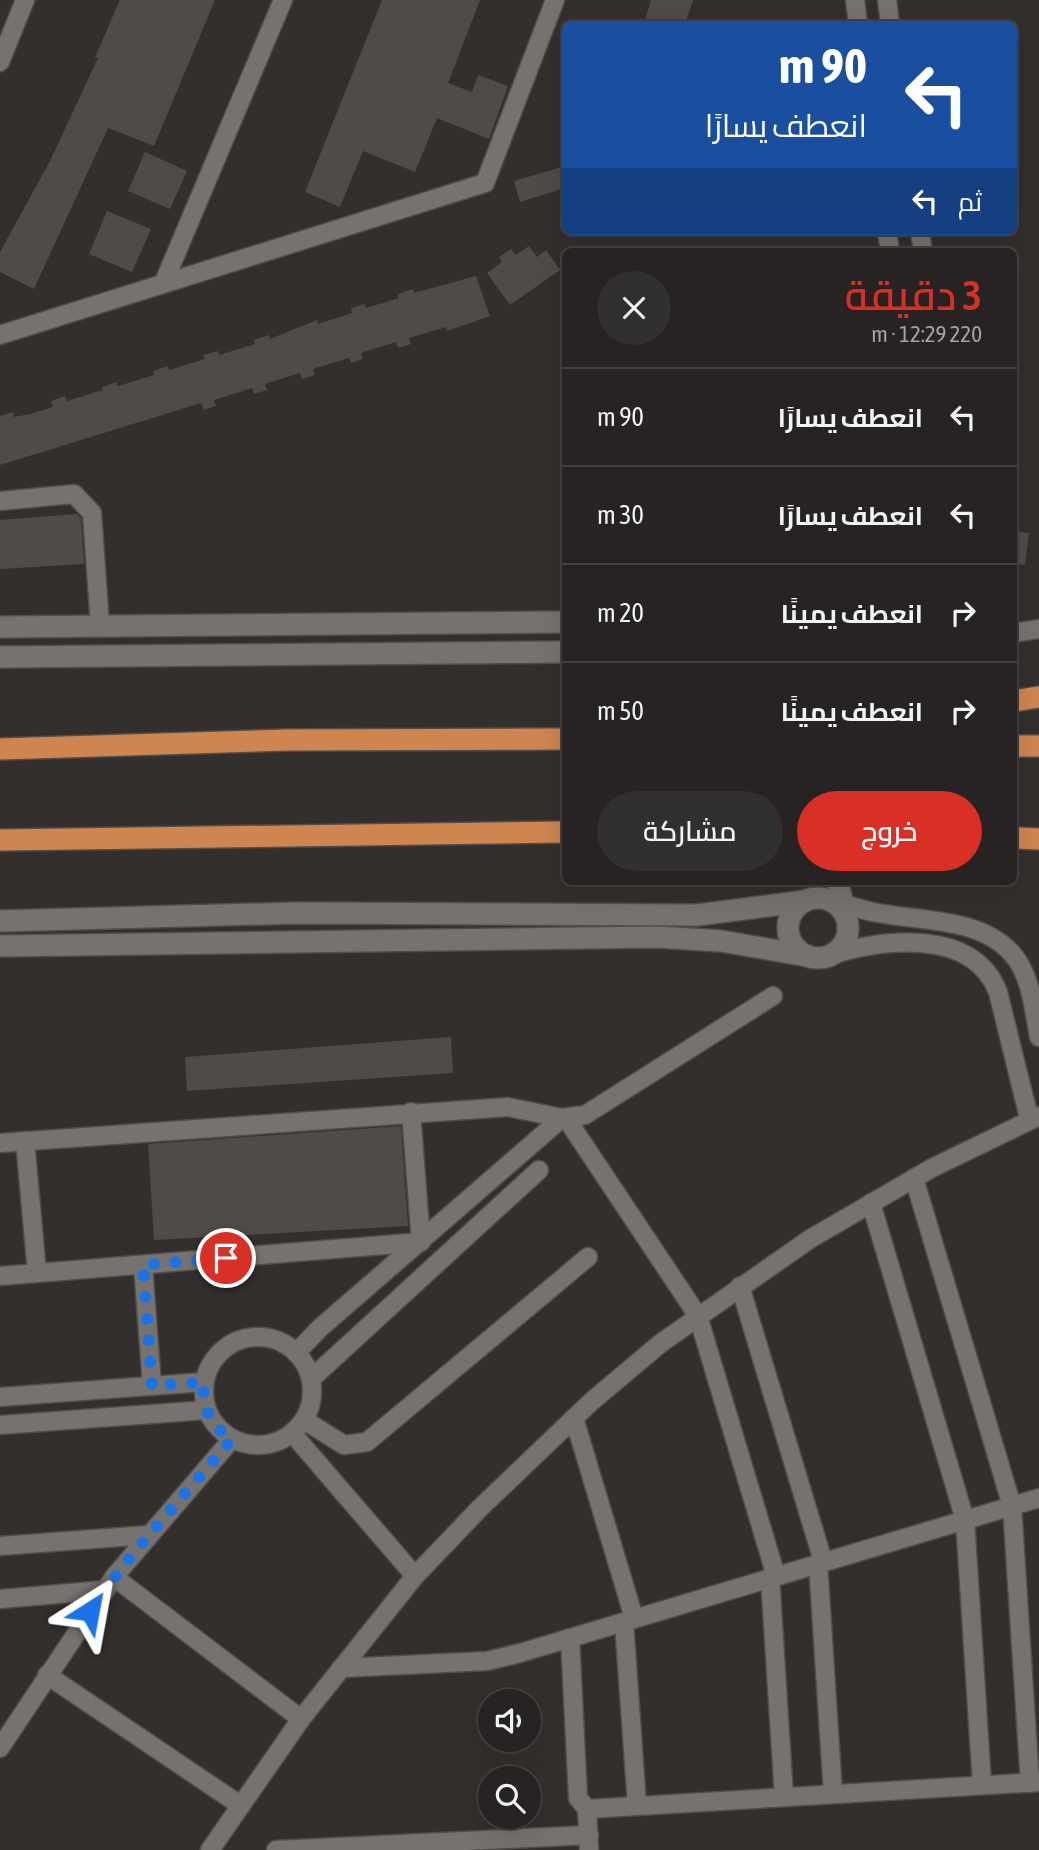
<!DOCTYPE html>
<html lang="ar">
<meta charset="utf-8">
<style>
:root{--surface:#262322;--page:#322f2f;--text:#f1f3f6;--muted:#a4a4a5;--line:#424040;--accent:#d93025}
body{margin:0;font-family:"Asap Condensed",Cairo,sans-serif;background:var(--page);color:var(--text);direction:rtl;height:100vh;display:flex;flex-direction:column;font-size:26px;white-space:nowrap}
*{box-sizing:border-box;margin:0}
p{font-size:23px;color:var(--muted)}
.icon{flex:none;width:38px;height:38px;fill:none;stroke:currentColor;stroke-width:2;stroke-linecap:round;stroke-linejoin:round}
.map{position:relative;flex:1;overflow:hidden;direction:ltr}
.sheet{position:absolute;left:562px;top:248px;width:455px;height:637px;display:flex;flex-direction:column;background:var(--surface);border-radius:10px;box-shadow:0 7px 28px #0002,0 0 0 2px var(--line);direction:rtl}
.sheet>*{flex:none}
.guide{position:absolute;left:562px;top:21px;width:455px;height:214px;border-radius:10px;box-shadow:0 7px 28px #0002,0 0 0 2px var(--line);direction:rtl;background:#1a4fa0;color:#fff;overflow:hidden}
.tools{position:absolute;left:478px;top:1689px;display:grid;gap:14px}
.tools a{display:grid;place-items:center;width:63px;height:63px;border-radius:50%;background:var(--surface);box-shadow:0 7px 28px #0002,0 0 0 2px var(--line);font-size:35px}
.pin{position:absolute;display:grid;place-items:center;width:60px;height:60px;color:#fff;margin:-30px;border:4px solid #fff;border-radius:50%;box-shadow:0 2px 7px #0007}
.me{position:absolute;width:77px;margin:-38px;rotate:34deg;stroke-linejoin:round;filter:drop-shadow(0 0 5px #0008)}
.turn{display:flex;align-items:center;gap:24px;height:147px;padding:0 35px;font-size:32px}
.turn .icon{width:91px;height:91px;stroke-width:2.5}
.turn b{display:block;font-size:49px;line-height:60px}
.then{display:flex;align-items:center;height:66px;padding:0 35px;background:#0003;gap:14px;font-size:26px}
.round{display:grid;place-items:center;flex:none;width:74px;height:74px;border-radius:37px;background:var(--page)}
.summary{display:flex;align-items:center;justify-content:space-between;height:119px;padding:0 35px}
h1{font-size:42px;font-weight:600;line-height:52px;color:var(--accent)}
.primary-button{display:flex;gap:14px;margin-top:auto;padding:14px 35px}
.primary-button a{flex:1;height:80px;border-radius:42px;background:var(--accent);color:#fff;font-size:28px;font-weight:600;line-height:80px;text-align:center}
.primary-button a+a{background:var(--page);color:var(--text)}
ul{padding:0;list-style:none}
li{display:flex;align-items:center;gap:21px;height:98px;padding:0 35px;border-top:2px solid var(--line)}
li div{flex:1}
li b{display:block;font-size:26px}
li em{font-style:normal}
.map>svg:first-child{display:block}
.building{fill:#4f4b49}
.lines{fill:none;stroke-linecap:round;stroke-linejoin:round}
.minor-casing{stroke:#504e4c;stroke-width:21}
.tertiary-casing{stroke:#504e4c;stroke-width:24}
.motorway-casing{stroke:#504e4c;stroke-width:24}
.minor{stroke:#76726f;stroke-width:18}
.tertiary{stroke:#76726f;stroke-width:21}
.motorway{stroke:#cf8550;stroke-width:21}
.route{stroke:#1a73e8;stroke-width:12;stroke-dasharray:0 21.6}
</style>
<div class="map">
<svg width="1039" height="1850" viewBox="0 0 1039 1850">
<rect width="100%" height="100%" fill="#332f2d"/>
<!-- building -->
<g class="building">
<polygon points="120,0 215,0 154,146 108,128 34,289 0,272 0,252 50,161 98,58 95,57"/>
<polygon points="382,0 480,0 448,83 472,92 478,75 508,86 489,139 437,118 415,172 363,151 340,207 305,192"/>
<polygon points="651,0 693,0 685,24 644,24"/>
<polygon points="145,152 187,171 170,209 128,191"/>
<polygon points="565,166 565,188 520,202 514,181"/>
<polygon points="107,211 151,229 132,272 89,254"/>
<polygon points="529,246 537,257 546,250 560,270 510,305 487,273 502,262 499,257 511,249 516,255"/>
<polygon points="476,276 490,316 447,331 446,327 409,338 411,344 398,348 396,342 361,353 363,359 351,363 349,358 313,369 315,375 302,379 300,373 265,384 267,390 254,394 252,388 214,400 216,406 204,410 201,403 0,465 0,416 13,412 14,417 30,414 53,407 51,401 65,396 67,401 103,390 102,387 116,382 118,386 154,375 153,371 168,366 169,370 205,359 203,355 218,351 219,355 255,344 254,340 269,335 270,339 317,320 318,324 352,313 351,308 365,304 366,308 399,298 398,294 413,289 414,293"/>
<polygon points="77,514 81,518 84,564 0,569 0,520"/>
<polygon points="1013,531 1029,533 1025,565 1013,563"/>
<polygon points="451,1037 453,1073 187,1091 185,1057"/>
<polygon points="401,1126 408,1226 154,1240 148,1144"/>
</g>
<g class="lines">
<defs>
<g id="minor">
<polyline points="855,0 858,24"/>
<polyline points="887,0 890,24"/>
<polyline points="0,62 25,0"/>
<polyline points="887,231 890,252"/>
<polyline points="920,231 923,252"/>
<polyline points="164,282 283,0"/>
<polyline points="0,335 485,183 555,0"/>
<polyline points="0,501 74,494 92,513 100,626"/>
<polyline points="1013,633 1039,629"/>
<path d="M832,901C846,904 859,909 873,912C919,922 987,916 1017,960C1032,982 1034,1012 1039,1037"/>
<path d="M828,956C881,939 973,927 998,992L1029,1118"/>
<polyline points="566,1118 698,1316 776,1576"/>
<polyline points="25,1141 37,1273"/>
<polyline points="0,1143 508,1107 562,1118 585,1115 773,996"/>
<polyline points="914,1178 1012,1506 1030,1783"/>
<polyline points="871,1203 965,1520 982,1785"/>
<polyline points="143,1265 152,1386"/>
<polyline points="0,1276 421,1242 411,1112"/>
<polyline points="740,1286 823,1561"/>
<circle cx="258" cy="1391" r="54"/>
<polyline points="296,1353 320,1328 562,1118"/>
<polyline points="311,1379 539,1170"/>
<polyline points="0,1397 204,1382"/>
<polyline points="574,1418 634,1618"/>
<polyline points="304,1420 344,1445 367,1442 588,1257"/>
<polyline points="0,1425 207,1410"/>
<polyline points="292,1433 415,1576"/>
<polyline points="0,1546 148,1535"/>
<polyline points="818,1563 833,1794"/>
<polyline points="114,1577 301,1719"/>
<polyline points="770,1577 784,1797"/>
<polyline points="0,1599 105,1590"/>
<polyline points="624,1622 637,1805"/>
<polyline points="570,1638 578,1798 587,1809 589,1850"/>
<polyline points="341,1668 487,1661 520,1653 1039,1498"/>
<polyline points="47,1675 240,1805"/>
<polyline points="0,1748 114,1577 232,1439"/>
<polyline points="587,1809 1039,1782"/>
<polyline points="210,1850 301,1719 415,1576 480,1508 592,1401 661,1343 810,1239 932,1168 1039,1116"/>
<polyline points="276,1850 589,1835"/>
</g>
<g id="tertiary">
<polyline points="0,627 565,622"/>
<polyline points="0,657 565,652"/>
<polyline points="838,882 845,914"/>
<circle cx="818" cy="928" r="30"/>
<polyline points="0,921 297,913 697,915 805,901"/>
<polyline points="0,946 657,937 721,941 808,956"/>
</g>
<g id="motorway">
<polyline points="1013,701 1039,697"/>
<polyline points="1013,746 1039,746"/>
<polyline points="0,749 286,740 565,739"/>
<polyline points="1013,838 1039,839"/>
<polyline points="0,840 565,832"/>
</g>
</defs>
<!-- minor casing -->
<use href="#minor" class="minor-casing"/>
<!-- tertiary casing -->
<use href="#tertiary" class="tertiary-casing"/>
<!-- motorway casing -->
<use href="#motorway" class="motorway-casing"/>
<!-- minor -->
<use href="#minor" class="minor"/>
<!-- tertiary -->
<use href="#tertiary" class="tertiary"/>
<!-- motorway -->
<use href="#motorway" class="motorway"/>
</g>
<g class="lines">
<!-- route -->
<path class="route" d="M90,1611L131,1556L232,1439C211,1427 201,1406 204,1382L152,1386L143,1265L226,1258"/>
</g>
</svg>
<div class="tools">
<a><svg class="icon" aria-label="sound" viewBox="0 0 24 24"><path d="M4 9h4l5-4v14l-5-4H4zM17 9q2 3 0 6"/></svg></a>
<a><svg class="icon" aria-label="search" viewBox="0 0 24 24"><circle cx="10" cy="10" r="6"/><path d="M15 15l6 6"/></svg></a>
</div>
<div class="pin" style="left:226px;top:1258px;background:#d93025"><svg class="icon" aria-label="arrive" viewBox="0 0 24 24"><path d="M6 21V4h12l-3 4 3 4H6"/></svg></div>
<svg class="me" style="left:90px;top:1611px" viewBox="-20 -20 40 40"><path d="M0-17L14 15 0 8-14 15z" fill="#1a73e8" stroke="#fff" stroke-width="4"/></svg>
<div class="guide">
<div class="turn"><svg class="icon" aria-label="left" viewBox="0 0 24 24"><path d="M17 20v-9H6M10 6l-5 5 5 5"/></svg><div><b>90 m</b>انعطف يسارًا</div></div>
<div class="then">ثم<svg class="icon" aria-label="left" viewBox="0 0 24 24"><path d="M17 20v-9H6M10 6l-5 5 5 5"/></svg></div>
</div>
<section class="sheet">
<div class="summary"><div><h1>3 دقيقة</h1><p>220 m · 12:29</p></div><a class="round"><svg class="icon" aria-label="close" viewBox="0 0 24 24"><path d="M6 6l12 12M18 6L6 18"/></svg></a></div>
<ul>
<li><svg class="icon" aria-label="left" viewBox="0 0 24 24"><path d="M17 20v-9H6M10 6l-5 5 5 5"/></svg><div><b>انعطف يسارًا</b></div><em>90 m</em></li>
<li><svg class="icon" aria-label="left" viewBox="0 0 24 24"><path d="M17 20v-9H6M10 6l-5 5 5 5"/></svg><div><b>انعطف يسارًا</b></div><em>30 m</em></li>
<li><svg class="icon" aria-label="right" viewBox="0 0 24 24"><path d="M7 20v-9h11M14 6l5 5-5 5"/></svg><div><b>انعطف يمينًا</b></div><em>20 m</em></li>
<li><svg class="icon" aria-label="right" viewBox="0 0 24 24"><path d="M7 20v-9h11M14 6l5 5-5 5"/></svg><div><b>انعطف يمينًا</b></div><em>50 m</em></li>
</ul>
<div class="primary-button"><a>خروج</a><a>مشاركة</a></div>
</section>
</div>
